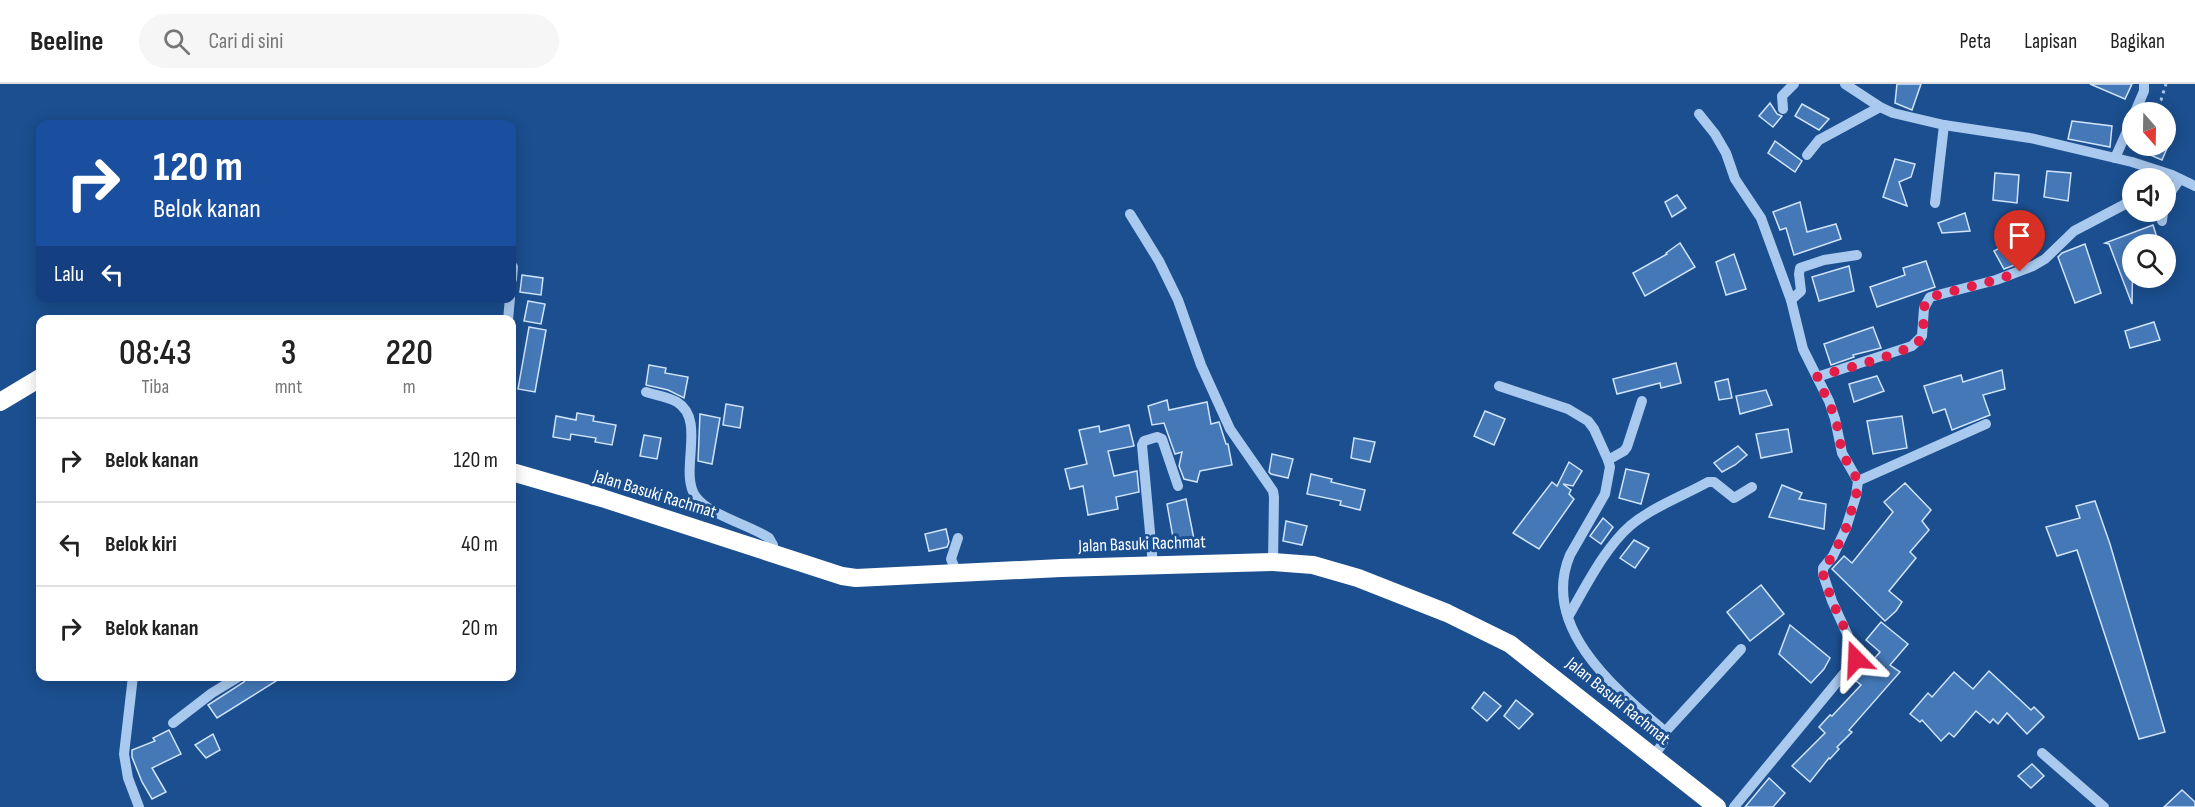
<!DOCTYPE html>
<html lang="id">
<style>
:root{--surface:#fff;--page:#f6f6f6;--text:#222;--muted:#767676;--line:#e0e0e0}
body{margin:0;font-family:"Sofia Sans Condensed",sans-serif;background:var(--page);color:var(--text);height:100vh;display:flex;flex-direction:column;font-size:22px;white-space:nowrap}
*{box-sizing:border-box;margin:0}
p{font-size:20px;color:var(--muted)}
.icon{flex:none;width:33px;height:33px;fill:none;stroke:currentColor;stroke-width:2;stroke-linecap:round;stroke-linejoin:round}
.map{position:relative;flex:1;overflow:hidden}
.sheet{position:absolute;left:36px;top:231px;width:480px;height:366px;display:flex;flex-direction:column;background:var(--surface);border-radius:12px;box-shadow:0 3px 15px #0003}
.sheet>*{flex:none}
.hud{position:absolute;left:36px;top:36px;width:480px;height:183px;border-radius:12px;box-shadow:0 3px 15px #0003;background:#1a4fa0;color:#fff;overflow:hidden}
.needle{width:39px;rotate:160deg}
.controls{position:absolute;left:2122px;top:18px;display:grid;gap:12px}
.controls a{display:grid;place-items:center;width:54px;height:54px;border-radius:50%;background:var(--surface);box-shadow:0 3px 15px #0003;font-size:30px}
.pin{position:absolute;display:grid;place-items:center;width:51px;height:51px;color:#fff;margin:-62px -26px;border-radius:50% 50% 50% 0;rotate:-45deg;box-shadow:0 0 6px #0007}
.pin .icon{rotate:45deg}
.me{position:absolute;width:66px;margin:-33px;rotate:339deg;stroke-linejoin:round;filter:drop-shadow(0 0 4px #0008)}
.turn{display:flex;align-items:center;gap:21px;height:126px;padding:0 18px;font-size:27px}
.turn .icon{width:78px;height:78px;stroke-width:2.5}
.turn b{display:block;font-size:42px;line-height:51px}
.then{display:flex;align-items:center;height:57px;padding:0 18px;background:#0003;gap:12px;font-size:22px}
.eta{display:flex;justify-content:space-evenly;align-items:center;height:102px;text-align:center}
.eta b{font-size:36px;font-weight:600;line-height:42px}
ul{padding:0;list-style:none}
li{display:flex;align-items:center;gap:18px;height:84px;padding:0 18px;border-top:2px solid var(--line)}
li div{flex:1}
li b{display:block;font-size:22px}
li em{font-style:normal}
header{display:flex;align-items:center;gap:36px;box-sizing:border-box;height:84px;padding:0 30px;background:var(--surface);border-bottom:2px solid var(--line)}
header strong{font-size:28px}
nav{display:flex;gap:33px;margin-inline-start:auto;font-size:21px}
.search{width:420px;height:54px;background:var(--page);display:flex;align-items:center;gap:15px;box-sizing:border-box;padding:0 21px;border-radius:33px;color:var(--muted);font-size:22px}
.map>svg:first-child{display:block}
.building{fill:#4478b7;stroke:#cfe3fa;stroke-width:1.5}
.lines{fill:none;stroke-linecap:round;stroke-linejoin:round}
.path{stroke:#a9c9ee;stroke-width:3;stroke-dasharray:3 4.5;stroke-linecap:butt}
.minor{stroke:#a9c9ee;stroke-width:10}
.highway{stroke:#fff;stroke-width:18}
.route{stroke:#e11d48;stroke-width:10;stroke-dasharray:0 18}
.labels{text-anchor:middle;dominant-baseline:central;stroke-width:6;stroke-linejoin:round;paint-order:stroke}
.street-label{font-size:18px;fill:#fff;stroke:#1b4f8f}
</style>
<header>
<strong>Beeline</strong>
<div class="search"><svg class="icon" aria-label="search" viewBox="0 0 24 24"><circle cx="10" cy="10" r="6"/><path d="M15 15l6 6"/></svg>Cari di sini</div>
<nav><a>Peta</a><a>Lapisan</a><a>Bagikan</a></nav>
</header>
<div class="map">
<svg width="2195" height="723" viewBox="0 0 2195 723">
<rect width="100%" height="100%" fill="#1b4f8f"/>
<!-- building -->
<g class="building">
<polygon points="1897,0 1921,0 1912,26 1895,19"/>
<polygon points="2090,0 2132,0 2125,15"/>
<polygon points="1770,19 1777,30 1782,32 1773,43 1759,32"/>
<polygon points="1802,20 1829,35 1819,46 1795,32"/>
<polygon points="2072,37 2112,42 2110,63 2068,55"/>
<polygon points="1775,57 1802,77 1795,88 1768,69"/>
<polygon points="2129,62 2168,62 2162,76"/>
<polygon points="1895,75 1915,80 1911,93 1899,98 1907,122 1883,113"/>
<polygon points="2047,87 2071,89 2068,117 2044,113"/>
<polygon points="1995,89 2019,91 2017,119 1993,116"/>
<polygon points="1677,111 1686,124 1672,133 1665,118"/>
<polygon points="1800,118 1807,148 1836,140 1841,155 1794,171 1786,144 1780,146 1773,128"/>
<polygon points="1965,129 1970,147 1942,149 1938,139"/>
<polygon points="2153,141 2159,160 2133,160 2132,220 2109,160 2105,159"/>
<polygon points="2018,154 2030,175 2004,185 1994,167"/>
<polygon points="1680,159 1695,183 1645,212 1633,189 1667,170 1666,169"/>
<polygon points="2085,160 2101,209 2075,219 2058,173 2062,169"/>
<polygon points="1734,170 1746,205 1726,211 1716,178"/>
<polygon points="1926,177 1935,203 1877,223 1870,203 1905,191 1903,184"/>
<polygon points="1849,182 1854,207 1819,217 1812,193"/>
<polygon points="522,191 543,194 541,211 520,208"/>
<polygon points="528,217 545,220 541,240 524,237"/>
<polygon points="2154,238 2160,256 2130,264 2125,247"/>
<polygon points="529,243 546,246 535,308 518,305"/>
<polygon points="1873,243 1881,264 1853,271 1854,273 1831,281 1824,260"/>
<polygon points="1676,279 1681,299 1661,304 1660,299 1617,310 1613,295"/>
<polygon points="649,281 666,284 665,289 688,293 684,314 668,306 646,301"/>
<polygon points="2002,286 2005,305 1983,311 1990,331 1952,346 1945,325 1933,329 1924,302 1961,291 1963,298"/>
<polygon points="1877,292 1884,307 1854,318 1849,300"/>
<polygon points="1728,295 1732,314 1719,316 1715,298"/>
<polygon points="1766,306 1772,321 1740,330 1736,312"/>
<polygon points="1167,316 1169,326 1207,318 1211,340 1219,338 1226,360 1228,360 1232,381 1200,387 1197,398 1184,395 1179,382 1182,368 1175,370 1164,339 1152,341 1148,322"/>
<polygon points="726,320 743,323 740,344 723,341"/>
<polygon points="1485,327 1505,335 1494,361 1474,352"/>
<polygon points="577,329 594,332 593,337 616,341 612,361 595,358 596,354 571,350 570,356 553,353 556,332 576,336"/>
<polygon points="700,330 720,334 712,380 698,377"/>
<polygon points="1902,332 1907,364 1873,370 1867,337"/>
<polygon points="1129,341 1134,362 1108,367 1114,392 1137,387 1139,408 1116,413 1118,425 1088,431 1083,402 1070,405 1065,385 1087,380 1079,346 1099,342 1100,348"/>
<polygon points="1788,345 1792,368 1761,374 1756,350"/>
<polygon points="644,351 661,354 657,375 640,372"/>
<polygon points="1354,354 1375,358 1370,378 1351,374"/>
<polygon points="1738,362 1747,371 1735,381 1722,388 1714,379"/>
<polygon points="1272,370 1293,375 1288,394 1271,390 1269,388"/>
<polygon points="1569,378 1582,387 1573,402 1563,400 1571,406 1569,410 1574,415 1539,465 1513,449 1552,398 1557,402"/>
<polygon points="1626,385 1649,390 1641,420 1619,414"/>
<polygon points="1311,390 1332,395 1331,398 1365,406 1360,426 1340,421 1341,417 1307,410"/>
<polygon points="1905,399 1931,426 1922,437 1929,446 1910,468 1916,474 1889,507 1902,518 1896,527 1885,537 1832,485 1844,472 1852,479 1893,428 1884,418"/>
<polygon points="1782,401 1802,409 1799,415 1826,420 1824,445 1769,433"/>
<polygon points="1186,415 1195,460 1175,464 1167,420"/>
<polygon points="2095,417 2110,460 2165,648 2139,655 2077,466 2057,472 2046,443 2080,434 2076,422"/>
<polygon points="1603,434 1613,443 1601,460 1590,452"/>
<polygon points="1286,437 1307,442 1302,461 1283,457"/>
<polygon points="946,445 949,458 947,463 929,467 925,450"/>
<polygon points="1634,456 1649,464 1635,484 1620,474"/>
<polygon points="1761,501 1784,530 1750,557 1727,528"/>
<polygon points="1881,538 1908,560 1890,581 1900,588 1849,646 1852,648 1837,663 1839,665 1830,675 1829,674 1810,698 1792,682 1825,649 1819,643 1830,631 1832,632 1861,601 1855,596 1880,568 1866,556"/>
<polygon points="1790,541 1830,574 1824,585 1811,599 1779,570"/>
<polygon points="1989,587 2031,626 2034,623 2044,633 2027,650 2007,629 1998,640 1993,635 1990,639 1976,627 1954,653 1949,649 1941,657 1922,636 1920,638 1910,630 1928,609 1932,613 1954,588 1973,605"/>
<polygon points="247,592 284,592 217,634 208,621 244,598"/>
<polygon points="1484,608 1501,622 1487,637 1472,624"/>
<polygon points="1516,616 1533,630 1519,645 1504,632"/>
<polygon points="169,646 181,670 152,684 166,708 152,715 142,698 132,673 132,666 155,657 153,654"/>
<polygon points="213,650 220,666 206,674 195,661"/>
<polygon points="2032,680 2044,692 2031,704 2018,692"/>
<polygon points="1769,694 1785,709 1773,723 1745,723"/>
<polygon points="2182,706 2195,718 2195,723 2164,723"/>
</g>
<g class="lines">
<!-- path -->
<polyline class="path" points="2150,27 2161,16 2166,0"/>
<!-- minor -->
<g class="minor">
<polyline points="1845,0 1880,23 1893,29 1944,41 2030,54 2132,78 2172,91 2195,102"/>
<polyline points="1783,25 1782,12 1794,0"/>
<polyline points="2135,28 2144,7 2144,0"/>
<polyline points="1699,30 1715,50 1726,69 1735,95 1761,134 1791,216 1803,265 1829,317 1835,335 1842,369 1858,397 1856,412 1846,444 1833,472 1823,484 1823,490 1832,517 1854,565 1856,575 1734,723"/>
<polyline points="1807,71 1819,56 1880,23"/>
<polyline points="2115,74 2133,34"/>
<polyline points="2166,115 2180,95"/>
<polyline points="1935,119 1944,41"/>
<polyline points="1130,130 1159,177 1178,216 1201,281 1230,345 1273,407 1274,413 1273,478"/>
<polyline points="2162,137 2163,128"/>
<polyline points="512,195 513,183"/>
<polyline points="1791,216 1801,207 1799,190 1800,184 1824,176 1857,171"/>
<polyline points="508,236 510,214"/>
<polyline points="1817,293 1912,262 1922,252 1924,224 1930,213 1996,196 2033,182 2045,175 2074,147 2133,116"/>
<path d="M1499,302L1568,325L1588,337L1594,345L1608,376L1610,383L1605,410L1570,471C1540,542 1613,603 1661,644C1668,657 1661,663 1652,672"/>
<path d="M646,308C655,311 669,313 677,318C707,336 678,389 696,413C709,431 750,441 769,454L773,461L774,471"/>
<polyline points="1608,376 1624,367 1627,363 1642,317"/>
<polyline points="1858,397 1986,340"/>
<polyline points="1153,481 1142,361 1144,357 1157,353 1162,355 1178,402"/>
<polyline points="957,489 951,475 958,454"/>
<path d="M1568,533C1585,504 1605,463 1631,441C1653,423 1683,412 1708,398H1714L1734,414L1752,403"/>
<polyline points="133,592 124,670 128,694 139,723"/>
<polyline points="173,639 212,609 240,592"/>
<polyline points="1664,649 1741,565"/>
<polyline points="2042,669 2104,723"/>
</g>
<!-- highway -->
<g class="highway">
<polyline points="0,318 40,294"/>
<polyline points="512,388 602,414 842,492 856,494 1061,484 1273,478 1313,481 1358,494 1447,529 1510,560 1717,723"/>
</g>
</g>
<g class="lines">
<!-- route -->
<path class="route" d="M1856,575L1854,565L1832,517L1823,490V484L1833,472L1846,444L1856,412L1858,397L1842,369L1836,335L1817,293C1838,286 1907,270 1919,257C1929,244 1917,225 1930,213L1996,196L2020,188"/>
</g>
<g class="labels">
<!-- street labels -->
<g class="street-label">
<text transform="translate(655 410) rotate(17)">Jalan Basuki Rachmat</text>
<text transform="translate(1142 460) rotate(-2)">Jalan Basuki Rachmat</text>
<text transform="translate(1618 617) rotate(39)">Jalan Basuki Rachmat</text>
</g>
</g>
</svg>
<div class="controls">
<a><svg class="needle" viewBox="-14 -14 28 28"><path d="M0-13l5 13h-10z" fill="#e53935"/><path d="M0 13l5-13h-10z" fill="#767676"/></svg></a>
<a><svg class="icon" aria-label="sound" viewBox="0 0 24 24"><path d="M4 9h4l5-4v14l-5-4H4zM17 9q2 3 0 6"/></svg></a>
<a><svg class="icon" aria-label="search" viewBox="0 0 24 24"><circle cx="10" cy="10" r="6"/><path d="M15 15l6 6"/></svg></a>
</div>
<div class="pin" style="left:2020px;top:188px;background:#d93025"><svg class="icon" aria-label="arrive" viewBox="0 0 24 24"><path d="M6 21V4h12l-3 4 3 4H6"/></svg></div>
<svg class="me" style="left:1856px;top:575px" viewBox="-20 -20 40 40"><path d="M0-17L14 15 0 8-14 15z" fill="#e11d48" stroke="#fff" stroke-width="4"/></svg>
<div class="hud">
<div class="turn"><svg class="icon" aria-label="right" viewBox="0 0 24 24"><path d="M7 20v-9h11M14 6l5 5-5 5"/></svg><div><b>120 m</b>Belok kanan</div></div>
<div class="then">Lalu<svg class="icon" aria-label="left" viewBox="0 0 24 24"><path d="M17 20v-9H6M10 6l-5 5 5 5"/></svg></div>
</div>
<section class="sheet">
<div class="eta">
<div><b>08:43</b><p>Tiba</p></div>
<div><b>3</b><p>mnt</p></div>
<div><b>220</b><p>m</p></div>
</div>
<ul>
<li><svg class="icon" aria-label="right" viewBox="0 0 24 24"><path d="M7 20v-9h11M14 6l5 5-5 5"/></svg><div><b>Belok kanan</b></div><em>120 m</em></li>
<li><svg class="icon" aria-label="left" viewBox="0 0 24 24"><path d="M17 20v-9H6M10 6l-5 5 5 5"/></svg><div><b>Belok kiri</b></div><em>40 m</em></li>
<li><svg class="icon" aria-label="right" viewBox="0 0 24 24"><path d="M7 20v-9h11M14 6l5 5-5 5"/></svg><div><b>Belok kanan</b></div><em>20 m</em></li>
</ul>
</section>
</div>
